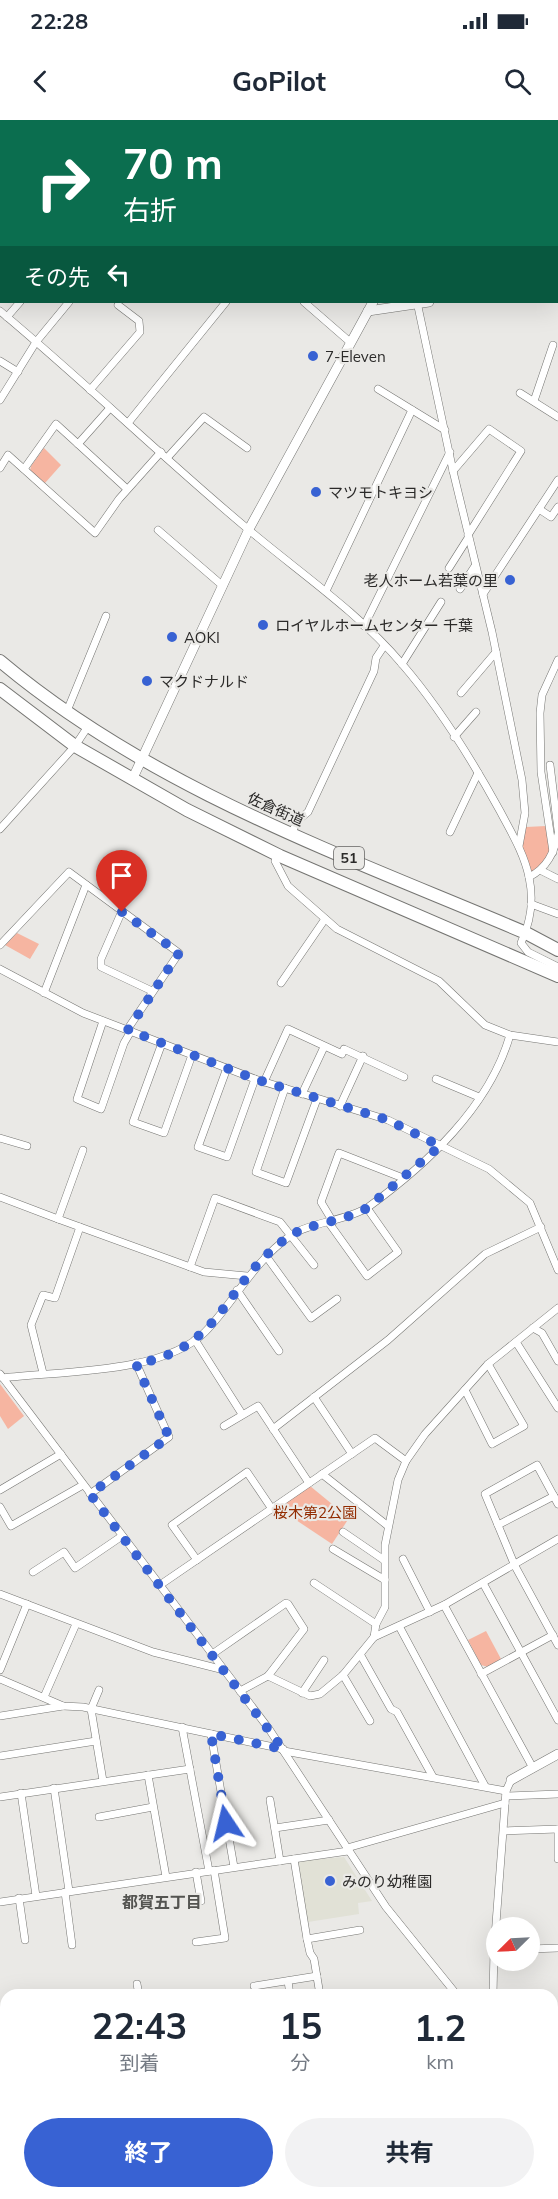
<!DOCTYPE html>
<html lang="ja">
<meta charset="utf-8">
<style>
:root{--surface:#fff;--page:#f2f2f3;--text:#1f2937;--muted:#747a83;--accent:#3862d3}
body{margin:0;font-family:Mulish,"Noto Sans JP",sans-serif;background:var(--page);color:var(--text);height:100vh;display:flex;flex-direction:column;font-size:22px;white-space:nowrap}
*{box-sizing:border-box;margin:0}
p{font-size:20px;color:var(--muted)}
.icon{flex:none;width:33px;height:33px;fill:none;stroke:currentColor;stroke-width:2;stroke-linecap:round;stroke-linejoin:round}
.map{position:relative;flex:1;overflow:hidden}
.side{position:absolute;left:0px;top:1869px;width:558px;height:210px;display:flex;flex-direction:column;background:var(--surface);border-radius:18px 18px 0 0;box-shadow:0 6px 24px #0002}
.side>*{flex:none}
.banner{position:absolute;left:0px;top:0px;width:558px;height:183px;box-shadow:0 6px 24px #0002;background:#0b6e4f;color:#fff;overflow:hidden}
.needle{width:39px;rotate:246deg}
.controls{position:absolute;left:486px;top:1797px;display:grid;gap:12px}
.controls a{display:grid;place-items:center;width:54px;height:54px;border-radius:50%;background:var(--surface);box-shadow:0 6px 24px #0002;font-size:30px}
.pin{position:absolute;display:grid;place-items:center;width:51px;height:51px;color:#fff;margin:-62px -26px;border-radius:50% 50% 50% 0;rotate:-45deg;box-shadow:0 0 6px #0007}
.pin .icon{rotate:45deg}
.me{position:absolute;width:66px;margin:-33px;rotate:350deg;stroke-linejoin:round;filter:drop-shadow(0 0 4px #0008)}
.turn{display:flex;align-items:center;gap:21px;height:126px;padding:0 24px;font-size:27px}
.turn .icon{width:78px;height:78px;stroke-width:2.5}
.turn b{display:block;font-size:42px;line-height:51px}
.then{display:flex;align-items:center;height:57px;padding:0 24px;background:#0003;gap:12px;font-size:22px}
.eta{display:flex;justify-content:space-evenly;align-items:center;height:102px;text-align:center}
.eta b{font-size:36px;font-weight:700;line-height:42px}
.cta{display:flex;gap:12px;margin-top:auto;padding:12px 24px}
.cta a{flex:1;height:69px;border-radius:36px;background:var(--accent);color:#fff;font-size:24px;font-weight:700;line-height:69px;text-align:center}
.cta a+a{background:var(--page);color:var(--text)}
.status{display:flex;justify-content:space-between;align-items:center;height:42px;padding:0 30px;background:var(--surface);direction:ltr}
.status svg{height:16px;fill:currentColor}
header{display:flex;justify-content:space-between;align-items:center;height:78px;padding:0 24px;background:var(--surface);font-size:27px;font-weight:700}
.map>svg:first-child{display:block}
.built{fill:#e1e1d6}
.green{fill:#f6b5a1}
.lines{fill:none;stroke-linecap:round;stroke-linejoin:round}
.minor-casing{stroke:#757572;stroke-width:8}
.tertiary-casing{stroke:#757572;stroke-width:10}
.trunk-casing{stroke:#757572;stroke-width:14}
.minor{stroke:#fff;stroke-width:7}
.tertiary{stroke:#fff;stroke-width:9}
.trunk{stroke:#fff;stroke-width:12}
.rail{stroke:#81807e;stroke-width:2;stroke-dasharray:9 4.5;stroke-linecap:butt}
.route{stroke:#3862d3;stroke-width:10;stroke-dasharray:0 18}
.poi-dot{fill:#3862d3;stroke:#eae9e6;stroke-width:2}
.labels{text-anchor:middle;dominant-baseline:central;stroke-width:4.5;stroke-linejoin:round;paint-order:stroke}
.shield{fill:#eae9e6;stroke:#646362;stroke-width:1.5}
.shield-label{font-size:14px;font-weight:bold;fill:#2b2a29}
.poi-label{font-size:15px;fill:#2b2a29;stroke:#eae9e6;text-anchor:start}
.street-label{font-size:15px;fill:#2b2a29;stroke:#eae9e6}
.park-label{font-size:15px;fill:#922c02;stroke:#eae9e6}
.neighbourhood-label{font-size:16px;font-weight:bold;fill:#545451;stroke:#eae9e6}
</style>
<div class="status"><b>22:28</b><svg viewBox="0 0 49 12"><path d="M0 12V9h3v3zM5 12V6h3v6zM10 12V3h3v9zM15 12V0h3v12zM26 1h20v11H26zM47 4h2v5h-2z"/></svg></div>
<header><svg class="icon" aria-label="back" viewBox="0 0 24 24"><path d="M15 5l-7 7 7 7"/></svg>GoPilot<svg class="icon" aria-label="search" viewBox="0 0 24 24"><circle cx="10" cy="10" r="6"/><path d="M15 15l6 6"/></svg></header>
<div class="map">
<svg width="558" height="2079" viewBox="0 0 558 2079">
<rect width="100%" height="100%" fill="#eae9e6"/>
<!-- built -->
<polygon class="built" points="344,1737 372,1781 358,1783 359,1794 308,1802 297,1741"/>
<!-- green -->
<g class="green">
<polygon points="44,328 61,345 45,363 30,351 31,346"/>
<polygon points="546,706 551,733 541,750 530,753 522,726 526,707"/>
<polygon points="17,813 39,824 30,839 5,825"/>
<polygon points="0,1264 24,1296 8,1309 0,1296"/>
<polygon points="310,1366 349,1398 332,1424 278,1388"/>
<polygon points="486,1511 501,1539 488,1547 481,1545 468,1520"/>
</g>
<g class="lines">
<defs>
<g id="minor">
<polyline points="101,0 102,2"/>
<polyline points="230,0 231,2"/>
<polyline points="72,2 74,0"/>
<polyline points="128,2 130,0"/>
<polyline points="264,2 264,0"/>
<polyline points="315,2 317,0"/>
<polyline points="0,43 2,41"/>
<polyline points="556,46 558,44"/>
<polyline points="0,88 2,86"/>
<polyline points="0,144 2,142"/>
<polyline points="304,182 350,222"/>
<polyline points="417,182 453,351 492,512 522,660 525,693 519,726"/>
<path d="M0,191C85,262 164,339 249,410C300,453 358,492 402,544C440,588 472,640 500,691C511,712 524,733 529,757C534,781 531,801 521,823L528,832L558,847"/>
<polyline points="7,197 20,182"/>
<polyline points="0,241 18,252"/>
<polyline points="378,269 445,310"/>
<polyline points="90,270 140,212 139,201 118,185"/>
<polyline points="520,273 558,297"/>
<polyline points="0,280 36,222 69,182"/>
<polyline points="534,281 553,225"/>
<polyline points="128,303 226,182"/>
<polyline points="78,324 127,369"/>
<polyline points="167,338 204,297 247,328"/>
<polyline points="0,348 8,335 95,413 119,379 161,332"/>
<polyline points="24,349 56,304 78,324 110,288"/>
<polyline points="453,351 489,309 521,331 468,415"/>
<polyline points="539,389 551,397 558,387"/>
<polyline points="158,410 223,466"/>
<polyline points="449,448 468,418"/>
<polyline points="460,469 475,446"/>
<polyline points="326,471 412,290"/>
<polyline points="483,474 558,360"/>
<polyline points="364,506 450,332"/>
<polyline points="402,544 441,482"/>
<polyline points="461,573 496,532"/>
<polyline points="67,591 106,496"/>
<polyline points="454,617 476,592"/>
<polyline points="550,645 558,710"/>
<polyline points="0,709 75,626 89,605"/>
<polyline points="450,712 478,653"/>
<polyline points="292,713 297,701 308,692 374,551 376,538 384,526"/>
<polyline points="553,732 541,652 540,593 542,575 558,540"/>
<polyline points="280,736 275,741 288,766 337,809 439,861 485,905 510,915 558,922"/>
<polyline points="542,751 558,759"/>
<path d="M529,757C547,748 554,733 558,714"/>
<polyline points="531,784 558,794"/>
<polyline points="122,791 101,839 101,847 152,871"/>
<polyline points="0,825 69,752 179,833 127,910"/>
<polyline points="0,849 83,893 255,959 388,1000 489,1049 530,1083 558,1150"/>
<polyline points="281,863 325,799"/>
<polyline points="44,873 86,765"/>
<polyline points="103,901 77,979 101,989 124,923 131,911"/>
<polyline points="162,923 133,1002 164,1013 192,935"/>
<polyline points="227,948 198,1027 227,1037 255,959"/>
<polyline points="436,959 479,977"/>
<polyline points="264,962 288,909 342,934 344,929 404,957"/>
<polyline points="285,968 256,1052 286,1063 317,979"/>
<polyline points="302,974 324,927"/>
<polyline points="340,986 363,936"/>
<polyline points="0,1018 27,1026"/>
<polyline points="83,1030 58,1099 204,1152 247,1156"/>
<polyline points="0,1077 58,1099"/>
<polyline points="333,1102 321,1082 339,1033 403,1058"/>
<polyline points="329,1103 367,1156 398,1132 367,1088"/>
<polyline points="266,1136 311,1198 337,1179"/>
<polyline points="190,1147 215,1078 280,1102 314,1145"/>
<polyline points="237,1170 279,1231"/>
<polyline points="533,1208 542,1213 558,1241"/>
<polyline points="195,1220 242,1294"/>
<polyline points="516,1222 558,1288"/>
<polyline points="43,1253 31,1205 43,1175 55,1178 80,1107"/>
<polyline points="0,1254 269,1609 386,1787 457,1875"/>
<path d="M3,1258C60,1251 163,1254 205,1212C235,1181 253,1142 290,1116C308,1103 344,1101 367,1088C426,1045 489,988 510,915"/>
<polyline points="465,1270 492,1324 524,1306 488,1244"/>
<polyline points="314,1277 352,1334"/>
<polyline points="224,1306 258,1286 309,1363"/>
<polyline points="273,1309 388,1220 485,1134 541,1107"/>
<polyline points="322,1354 388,1406"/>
<polyline points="0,1370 61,1334"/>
<polyline points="90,1374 169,1317 136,1243"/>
<polyline points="558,1384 537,1345 485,1374 515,1446 558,1525"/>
<polyline points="0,1387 11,1406 83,1365"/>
<polyline points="498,1405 554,1376"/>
<polyline points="343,1412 384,1440"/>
<polyline points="333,1429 385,1460"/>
<polyline points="403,1439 430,1492"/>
<polyline points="197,1440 172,1405 247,1352 272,1389"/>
<polyline points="33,1452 64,1432 75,1448 122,1416"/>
<polyline points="314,1463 376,1504"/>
<polyline points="483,1463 558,1600"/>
<polyline points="160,1465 375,1318 406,1341"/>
<polyline points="0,1474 153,1532 224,1550"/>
<polyline points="444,1485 533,1648"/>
<polyline points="399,1506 485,1666"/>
<polyline points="374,1517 444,1485 558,1419"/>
<polyline points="360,1534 391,1589 397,1592 433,1657"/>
<polyline points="211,1535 286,1483 288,1484 304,1509 268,1556 240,1571"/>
<polyline points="0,1550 27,1484"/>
<polyline points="481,1554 553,1515"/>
<polyline points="343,1555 370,1601"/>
<polyline points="268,1556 310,1576 320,1574 343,1555 374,1517 376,1504 385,1487 385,1425 398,1360 406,1341 425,1314 488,1244 558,1188"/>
<polyline points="0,1559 63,1586 83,1587 283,1629"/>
<polyline points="99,1570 91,1589 103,1661"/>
<polyline points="302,1573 324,1540"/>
<polyline points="44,1577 76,1504"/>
<polyline points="0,1596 63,1586"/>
<polyline points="182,1607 209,1751"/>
<polyline points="211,1614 234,1747"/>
<polyline points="284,1631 506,1671"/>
<polyline points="0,1636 96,1621"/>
<polyline points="148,1655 166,1757"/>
<polyline points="54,1668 69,1771"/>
<polyline points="21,1673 36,1776"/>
<polyline points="506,1676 558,1674"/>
<polyline points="0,1677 190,1649"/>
<polyline points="270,1680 280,1741"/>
<polyline points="99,1697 153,1687"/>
<polyline points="275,1708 329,1700"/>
<polyline points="558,1709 558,1739"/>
<polyline points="504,1711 558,1709"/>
<polyline points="347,1728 505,1683"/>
<polyline points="294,1739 307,1819"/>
<polyline points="196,1752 201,1781"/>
<polyline points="65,1772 72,1825"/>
<polyline points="19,1778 25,1820"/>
<polyline points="0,1782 348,1731"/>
<polyline points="196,1822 225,1818 214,1750"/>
<polyline points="530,1829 558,1828"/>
<polyline points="288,1861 290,1875"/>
<polyline points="137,1864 139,1875"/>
<polyline points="254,1866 317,1856"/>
<polyline points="320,1875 314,1839 310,1833 307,1819 360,1810"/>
<polyline points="493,1875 494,1830 506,1671 511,1660"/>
<polyline points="552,1965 558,1964"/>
<polyline points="0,1984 6,1983"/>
<polyline points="552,2049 558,2050"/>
<polyline points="373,2073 374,2079"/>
<polyline points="478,2073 488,2077"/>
</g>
<g id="tertiary">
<polyline points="472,2 473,0"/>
<polyline points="556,143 558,143"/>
<polyline points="368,191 429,182"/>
<polyline points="132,660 249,409 373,182"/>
<polyline points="511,1660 558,1634"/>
<polyline points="552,1897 558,1897"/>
<polyline points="488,2073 490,2079"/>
<polyline points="177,2079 179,2073"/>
</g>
<g id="trunk">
<path d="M0,541C152,669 345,736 526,813L558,830"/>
<polyline points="0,569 75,626 187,690 280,736 558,856"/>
</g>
</defs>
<!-- minor casing -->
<use href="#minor" class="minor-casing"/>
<!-- tertiary casing -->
<use href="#tertiary" class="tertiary-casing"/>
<!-- trunk casing -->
<use href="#trunk" class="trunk-casing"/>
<!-- minor -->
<use href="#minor" class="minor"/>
<!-- tertiary -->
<use href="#tertiary" class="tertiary"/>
<!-- trunk -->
<use href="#trunk" class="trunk"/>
<!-- rail -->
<g class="rail">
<polyline points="0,2057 6,2057"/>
<polyline points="233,2073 264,2079"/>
<polyline points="263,2073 292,2079"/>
</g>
</g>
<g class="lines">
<!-- route -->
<path class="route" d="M122,792L179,833L128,910L255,959L388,1000L440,1026L367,1088C344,1102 309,1103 290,1116C224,1160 226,1228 136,1244L169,1317L90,1374L283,1629L211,1614L226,1703"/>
</g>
<!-- markers -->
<g class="poi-dot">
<circle cx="313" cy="236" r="6"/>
<circle cx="316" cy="372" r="6"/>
<circle cx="510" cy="460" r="6"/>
<circle cx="263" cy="505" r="6"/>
<circle cx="172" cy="517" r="6"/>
<circle cx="147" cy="561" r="6"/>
<circle cx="330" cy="1761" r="6"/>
</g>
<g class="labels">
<!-- shield labels -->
<rect class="shield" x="334" y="727" width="30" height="22" rx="4.5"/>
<g class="shield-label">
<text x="349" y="738">51</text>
</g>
<!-- poi labels -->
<g class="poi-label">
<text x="325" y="236">7-Eleven</text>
<text x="328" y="372">マツモトキヨシ</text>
<text x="498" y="460" text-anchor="end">老人ホーム若葉の里</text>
<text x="275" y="505">ロイヤルホームセンター 千葉</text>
<text x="184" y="517">AOKI</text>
<text x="159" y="561">マクドナルド</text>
<text x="342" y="1761">みのり幼稚園</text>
</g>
<!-- street labels -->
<g class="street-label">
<text transform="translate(276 689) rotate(24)">佐倉街道</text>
</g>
<!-- park labels -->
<g class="park-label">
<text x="315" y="1392">桜木第2公園</text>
</g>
<!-- neighbourhood labels -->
<g class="neighbourhood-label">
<text x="162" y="1782">都賀五丁目</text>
</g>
</g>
</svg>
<div class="controls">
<a><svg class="needle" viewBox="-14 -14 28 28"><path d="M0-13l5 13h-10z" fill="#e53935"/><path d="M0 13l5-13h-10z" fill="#747a83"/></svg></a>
</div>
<div class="pin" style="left:122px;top:792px;background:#d93025"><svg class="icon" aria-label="arrive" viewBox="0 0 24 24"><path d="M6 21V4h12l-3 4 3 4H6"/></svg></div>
<svg class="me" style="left:226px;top:1703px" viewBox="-20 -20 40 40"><path d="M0-17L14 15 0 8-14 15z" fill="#3862d3" stroke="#fff" stroke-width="4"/></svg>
<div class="banner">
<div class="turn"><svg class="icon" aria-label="right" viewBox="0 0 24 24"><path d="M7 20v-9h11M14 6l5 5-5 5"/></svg><div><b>70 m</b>右折</div></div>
<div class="then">その先<svg class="icon" aria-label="left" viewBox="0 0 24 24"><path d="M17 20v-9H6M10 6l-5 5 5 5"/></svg></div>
</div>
<section class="side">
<div class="eta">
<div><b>22:43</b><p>到着</p></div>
<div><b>15</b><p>分</p></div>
<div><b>1.2</b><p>km</p></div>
</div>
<div class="cta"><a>終了</a><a>共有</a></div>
</section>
</div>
